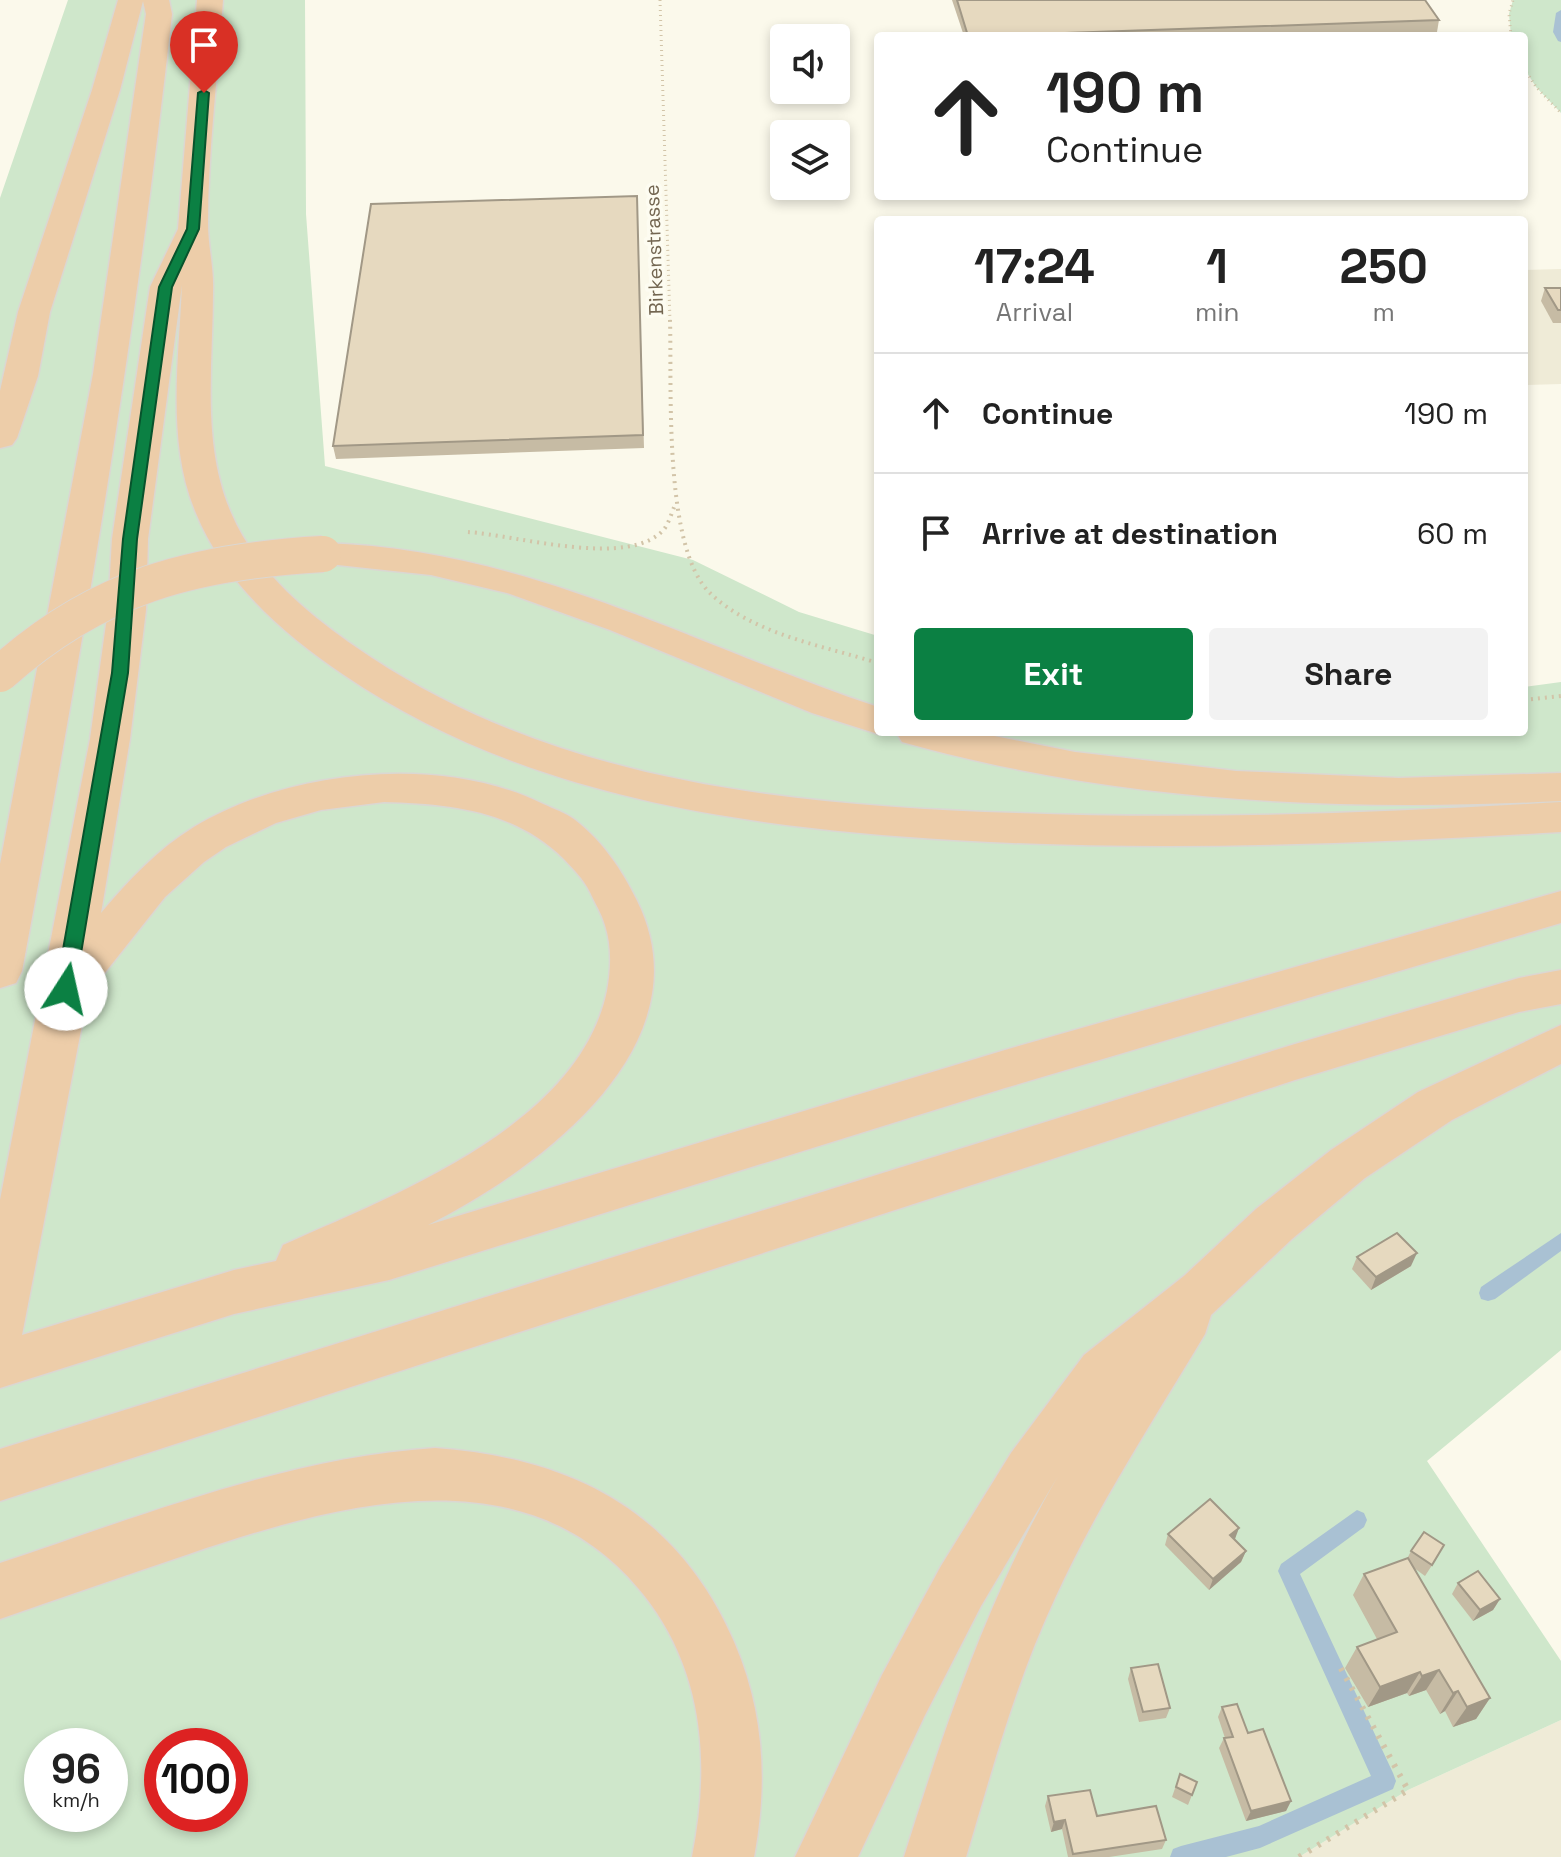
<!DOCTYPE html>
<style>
:root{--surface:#fff;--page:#f2f2f2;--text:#222;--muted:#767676;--line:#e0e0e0;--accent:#0b8043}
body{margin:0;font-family:"Space Grotesk",sans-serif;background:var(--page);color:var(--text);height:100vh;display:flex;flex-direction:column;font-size:30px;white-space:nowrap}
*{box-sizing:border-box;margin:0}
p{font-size:26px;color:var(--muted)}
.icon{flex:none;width:44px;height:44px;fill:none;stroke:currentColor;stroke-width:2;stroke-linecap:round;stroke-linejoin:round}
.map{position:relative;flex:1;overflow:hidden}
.details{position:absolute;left:874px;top:216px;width:654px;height:520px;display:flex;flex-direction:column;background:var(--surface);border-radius:8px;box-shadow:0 4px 12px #0003}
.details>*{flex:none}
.banner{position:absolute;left:874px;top:32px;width:654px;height:168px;border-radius:8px;box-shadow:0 4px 12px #0003;background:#fff;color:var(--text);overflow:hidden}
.controls{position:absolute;left:770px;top:24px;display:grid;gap:16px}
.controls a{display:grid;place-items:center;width:80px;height:80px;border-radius:8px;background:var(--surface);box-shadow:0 4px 12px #0003;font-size:40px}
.speed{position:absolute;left:24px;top:1728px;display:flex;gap:16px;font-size:40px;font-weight:700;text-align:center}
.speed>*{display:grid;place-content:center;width:104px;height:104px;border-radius:50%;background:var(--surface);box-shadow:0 4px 12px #0003;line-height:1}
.speed small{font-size:20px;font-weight:400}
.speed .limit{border:12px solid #d22;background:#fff;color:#111}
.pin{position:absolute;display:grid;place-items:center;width:68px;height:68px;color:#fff;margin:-82px -34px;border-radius:50% 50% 50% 0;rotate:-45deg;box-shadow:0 0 8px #0007}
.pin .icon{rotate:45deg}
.me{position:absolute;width:88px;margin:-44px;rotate:10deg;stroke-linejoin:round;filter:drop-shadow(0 0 6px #0008)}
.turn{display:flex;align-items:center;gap:28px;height:168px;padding:0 40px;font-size:36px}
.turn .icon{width:104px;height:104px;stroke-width:2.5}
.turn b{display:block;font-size:56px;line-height:68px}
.eta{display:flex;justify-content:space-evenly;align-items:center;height:136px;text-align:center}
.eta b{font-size:48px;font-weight:700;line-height:56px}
.button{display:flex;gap:16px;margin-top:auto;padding:16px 40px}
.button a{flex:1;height:92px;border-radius:8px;background:var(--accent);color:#fff;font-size:32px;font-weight:700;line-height:92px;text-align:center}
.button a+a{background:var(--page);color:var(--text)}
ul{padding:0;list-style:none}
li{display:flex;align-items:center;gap:24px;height:120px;padding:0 40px;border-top:2px solid var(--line)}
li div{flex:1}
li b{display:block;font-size:30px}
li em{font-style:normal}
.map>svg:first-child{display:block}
.residential{fill:#efebd7}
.green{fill:#cfe7cb;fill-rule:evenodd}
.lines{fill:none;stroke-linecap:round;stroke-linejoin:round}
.stream{fill:#a9c1d3;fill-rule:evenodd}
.highway-casing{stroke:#dbd7d2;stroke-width:3}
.path-far2{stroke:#d2c4a8;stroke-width:3;stroke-dasharray:1 4;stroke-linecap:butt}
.path-far1{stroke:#d2c4a8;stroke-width:4;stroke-dasharray:2 5;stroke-linecap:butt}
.path{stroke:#d2c4a8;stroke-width:6;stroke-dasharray:3 8;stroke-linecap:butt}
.highway{fill:#edcda9;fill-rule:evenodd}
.highway-bridge-casing{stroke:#dbd7d2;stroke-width:38;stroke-linecap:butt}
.highway-bridge{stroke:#edcda9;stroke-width:36}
.wall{fill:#c6bba4}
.shaded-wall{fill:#a19886}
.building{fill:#e6d9bf;stroke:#a19886;stroke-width:2}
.route{fill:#0b8043;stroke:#07532c;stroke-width:2}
.labels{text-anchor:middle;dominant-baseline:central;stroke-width:7;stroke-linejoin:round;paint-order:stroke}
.far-street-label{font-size:20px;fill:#736651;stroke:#fdfcf1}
</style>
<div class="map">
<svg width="1561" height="1857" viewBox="0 0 1561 1857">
<rect width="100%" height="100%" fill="#fbf9eb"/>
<!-- residential -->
<g class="residential">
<polygon points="1561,269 1561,384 1527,385 1524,379 1524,270"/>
<polygon points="1561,1720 1561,1857 1299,1857 1408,1790"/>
</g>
<!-- green -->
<g class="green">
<path d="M68,0H305L306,214L325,466L693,560L799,612L878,636V732H1524V687L1561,682V1350L1427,1461L1561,1661V1720L1408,1790L1299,1857H0V198ZM42,1746H110V1814H42ZM162,1746H230V1814H162Z"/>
<polygon points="1513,0 1561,0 1561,113 1536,87 1524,68 1524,36 1511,36 1509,14"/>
</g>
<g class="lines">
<!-- stream -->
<g class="stream">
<polygon points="1561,10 1561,42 1558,41 1553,32 1556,13"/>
<polygon points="1561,1233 1561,1251 1495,1299 1488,1301 1481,1299 1479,1293 1481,1287"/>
<polygon points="1357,1510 1364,1513 1367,1520 1364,1527 1300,1574 1393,1773 1396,1781 1393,1789 1260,1848 1226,1857 1170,1857 1173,1849 1181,1846 1259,1826 1371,1776 1278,1571 1281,1564"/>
</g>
<defs>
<g id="highway">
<path d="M118,0H169L172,14C136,335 82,653 22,971L16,983L0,988V864L93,374L146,14L143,1L120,90L50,312L38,376L17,438L12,445L0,448V391L18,312L92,90Z"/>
<path d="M197,0H223C218,74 208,149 208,224C208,246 214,269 213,291C213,365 201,443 231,513C258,576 316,621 372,658C564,784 791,805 1016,813C1198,820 1379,813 1561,802V832C1359,844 1157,852 954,840C741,827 524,797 344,675C283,634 224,582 196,513C166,442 179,360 182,285L148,539L146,610L130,739L101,913C129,880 158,849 194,827C290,769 442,754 543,804C554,809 566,813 575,820C604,843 621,869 637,901C708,1045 539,1169 428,1225L1005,1050L1561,891V923L1005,1088L389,1280L234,1314L0,1388V1200L90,739L108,610L112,539L150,287L178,229ZM384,802C451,804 514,810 564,859C574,870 583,878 590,892C595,903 602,914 605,925C612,946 611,970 607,991C579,1126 394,1195 283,1245L276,1261L234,1270L22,1335L88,994L165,897L204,862L226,847L276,823L321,810Z"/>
<path d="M323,543C528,549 689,644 878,707V732H887L878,734L812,713L610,630L507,593L431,575L310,562L305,554L310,546Z"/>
<path d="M896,732H974L1075,752L1236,771L1399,778L1561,773V801C1339,812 1117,802 902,742Z"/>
<polygon points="1561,970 1561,1004 1519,1012 1295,1080 0,1501 0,1449 1295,1044 1519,978"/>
<path d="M1561,1025V1064L1452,1120L1365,1178L1292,1239L1211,1315L1205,1334C1153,1421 1097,1506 1055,1598C1016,1681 992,1770 966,1857H904C945,1726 989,1596 1058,1476L981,1606L924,1717L858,1857H795L882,1675L941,1566L1011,1453L1084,1355L1184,1276L1256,1209L1331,1150L1418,1092Z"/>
<path d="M435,1448C572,1458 677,1511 734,1642C764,1712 768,1782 754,1857H692C710,1769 705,1678 650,1603C535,1447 342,1502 189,1554C126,1575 63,1597 0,1619V1563C142,1516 284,1458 435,1448Z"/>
</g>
</defs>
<!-- highway casing -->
<use href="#highway" class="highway-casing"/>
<!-- path-far2 -->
<g class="path-far2">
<polyline points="660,0 670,322"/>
<polyline points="1511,36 1509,14 1513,0"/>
<polyline points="1524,68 1536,87 1561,113"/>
</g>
<!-- path-far1 -->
<g class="path-far1">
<path d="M670,320C672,386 663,548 710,593C752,634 824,646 878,663"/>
<path d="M468,532C516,535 632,570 665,528C669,522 672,512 675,505"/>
<polyline points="1524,700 1561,696"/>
</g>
<!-- path -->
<polyline class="path" points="1299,1857 1408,1790 1338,1663"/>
<!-- highway -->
<use href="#highway" class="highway"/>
<defs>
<path id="highway-bridge" d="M0,674C97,586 195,561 323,554"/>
</defs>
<!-- highway-bridge casing -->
<use href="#highway-bridge" class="highway-bridge-casing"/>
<!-- highway-bridge -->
<use href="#highway-bridge" class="highway-bridge"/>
</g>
<!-- wall -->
<g class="wall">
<polygon points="952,0 1425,0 1439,20 1437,32 1330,36 964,36"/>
<polygon points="637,196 644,448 336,459 333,446"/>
<polygon points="1545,288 1561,288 1561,323 1553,323 1541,301"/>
<polygon points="1357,1257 1411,1266 1371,1290 1352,1269"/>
<polygon points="1168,1534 1235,1539 1246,1551 1241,1562 1209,1590 1165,1545"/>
<polygon points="1411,1551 1438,1556 1425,1576 1414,1568 1490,1698 1476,1719 1453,1727 1445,1711 1440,1714 1426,1690 1409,1696 1407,1693 1368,1707 1345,1668 1357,1647 1377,1639 1353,1595 1364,1574 1407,1559"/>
<polygon points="1458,1583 1500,1599 1493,1610 1473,1621 1452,1594"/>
<polygon points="1131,1668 1170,1708 1166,1718 1139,1722 1128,1679"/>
<polygon points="1222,1707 1248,1733 1291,1801 1286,1811 1246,1821 1219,1748 1224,1738 1225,1738 1218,1717"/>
<polygon points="1180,1774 1192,1795 1188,1805 1172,1797"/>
<polygon points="1048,1796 1097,1816 1166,1840 1162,1849 1109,1857 1068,1857 1062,1829 1051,1832 1045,1806"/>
</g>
<!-- shaded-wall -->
<g class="shaded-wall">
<polygon points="1417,1253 1411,1266 1371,1290 1376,1277"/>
<polygon points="1239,1528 1235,1539 1225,1547 1230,1535"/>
<polygon points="1246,1551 1241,1562 1209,1590 1213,1579"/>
<polygon points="1500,1599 1493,1610 1473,1621 1480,1610"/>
<polygon points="1439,1670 1426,1690 1409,1696 1422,1676"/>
<polygon points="1420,1672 1407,1693 1368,1707 1380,1687"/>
<polygon points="1458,1691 1445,1711 1440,1714 1453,1693"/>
<polygon points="1490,1698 1476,1719 1453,1727 1467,1707"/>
<polygon points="1291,1801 1286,1811 1246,1821 1251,1811"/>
<polygon points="1065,1820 1062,1829 1051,1832 1054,1822"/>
</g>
<!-- building -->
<g class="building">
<polygon points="957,0 1425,0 1439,20 1067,33 1069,36 968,36"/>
<polygon points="637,196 643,435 333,446 371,204"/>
<polygon points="1545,288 1561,288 1561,310 1558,310"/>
<polygon points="1397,1233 1417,1253 1376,1277 1357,1257"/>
<polygon points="1210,1499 1239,1528 1230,1535 1246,1551 1213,1579 1168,1534"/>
<polygon points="1424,1532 1444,1545 1432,1565 1411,1551"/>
<polygon points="1408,1558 1490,1698 1467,1707 1458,1691 1453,1693 1439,1670 1422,1676 1420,1672 1380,1687 1357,1647 1397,1632 1364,1574"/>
<polygon points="1478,1571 1500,1599 1480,1610 1458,1583"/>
<polygon points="1158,1664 1170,1708 1143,1712 1131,1668"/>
<polygon points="1237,1704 1248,1733 1263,1729 1291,1801 1251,1811 1224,1738 1233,1737 1222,1707"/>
<polygon points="1180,1774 1197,1782 1192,1795 1176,1787"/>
<polygon points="1090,1790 1097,1816 1156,1806 1166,1840 1073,1854 1065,1820 1054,1822 1048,1796"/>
</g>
<!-- route -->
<polygon class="route" points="204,90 209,93 199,229 172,287 137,539 128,673 75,989 66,996 56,989 112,673 123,539 159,287 187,229 198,93"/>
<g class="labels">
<!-- far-street labels -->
<g class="far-street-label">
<text transform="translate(654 250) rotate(-92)">Birkenstrasse</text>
</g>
</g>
</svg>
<div class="controls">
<a><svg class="icon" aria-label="sound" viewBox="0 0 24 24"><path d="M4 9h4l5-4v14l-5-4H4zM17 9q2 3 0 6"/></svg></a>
<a><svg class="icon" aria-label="layers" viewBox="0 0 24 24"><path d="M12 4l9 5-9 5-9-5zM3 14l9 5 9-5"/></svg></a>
</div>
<div class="speed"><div>96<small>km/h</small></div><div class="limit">100</div></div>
<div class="pin" style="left:204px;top:93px;background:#d93025"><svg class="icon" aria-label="arrive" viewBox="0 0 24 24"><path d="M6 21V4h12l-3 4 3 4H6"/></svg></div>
<svg class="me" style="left:66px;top:989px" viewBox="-20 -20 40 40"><circle r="19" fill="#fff"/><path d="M0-13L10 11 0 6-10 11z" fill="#0b8043"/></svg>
<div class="banner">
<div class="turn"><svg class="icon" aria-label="ahead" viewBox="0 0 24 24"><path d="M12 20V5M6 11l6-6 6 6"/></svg><div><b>190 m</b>Continue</div></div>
</div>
<section class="details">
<div class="eta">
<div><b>17:24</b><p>Arrival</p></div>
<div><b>1</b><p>min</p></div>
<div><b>250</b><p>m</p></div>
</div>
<ul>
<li><svg class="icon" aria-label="ahead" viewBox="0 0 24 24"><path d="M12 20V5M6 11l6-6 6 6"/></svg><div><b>Continue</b></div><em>190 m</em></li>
<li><svg class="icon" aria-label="arrive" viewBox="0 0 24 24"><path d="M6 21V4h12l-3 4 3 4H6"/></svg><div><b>Arrive at destination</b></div><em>60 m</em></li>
</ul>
<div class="button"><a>Exit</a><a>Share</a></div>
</section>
</div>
